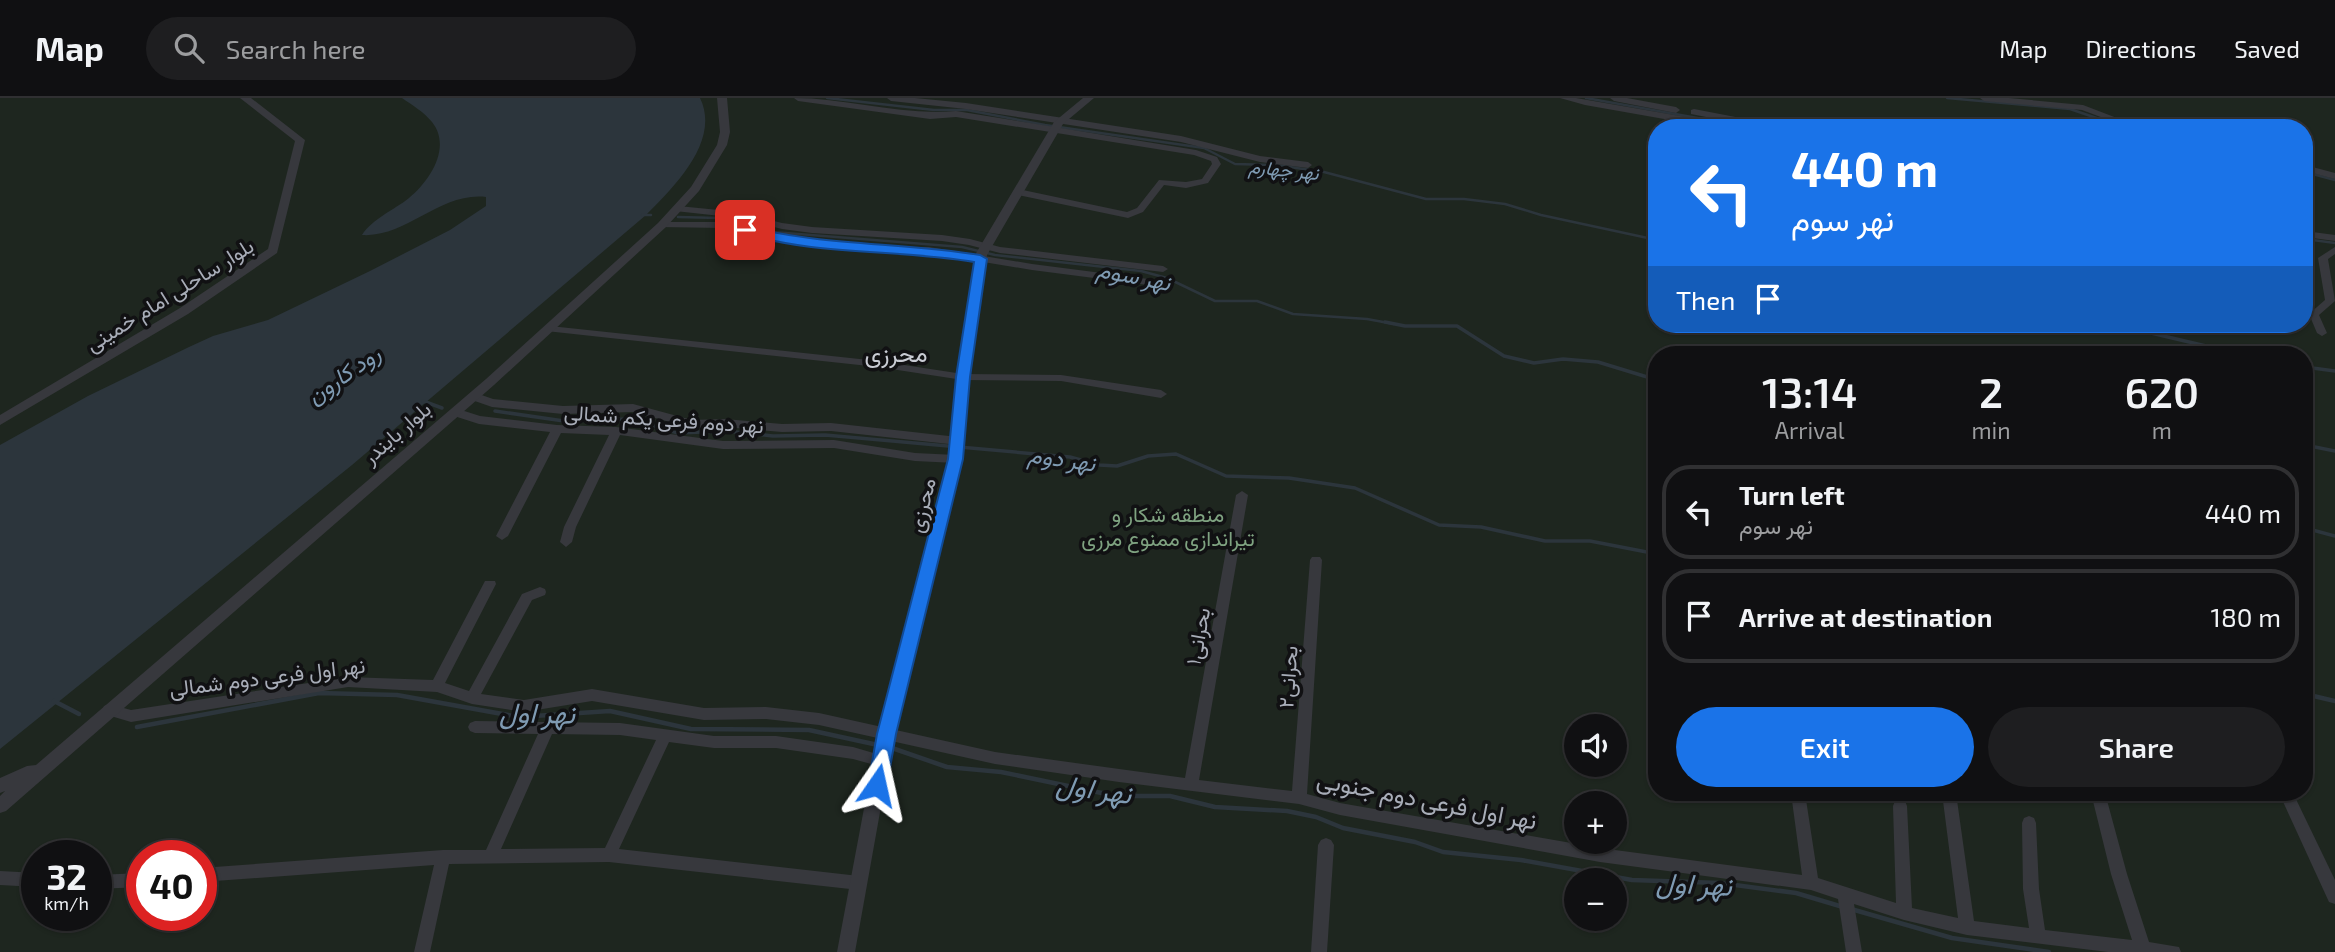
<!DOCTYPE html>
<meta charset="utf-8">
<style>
:root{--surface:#101012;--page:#1e1e20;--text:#f1f3f6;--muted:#9c9d9f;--line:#303032;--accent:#1a73e8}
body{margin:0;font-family:"Exo 2",Vazirmatn,sans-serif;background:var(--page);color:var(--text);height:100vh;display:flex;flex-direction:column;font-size:26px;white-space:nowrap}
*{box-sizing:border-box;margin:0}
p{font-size:23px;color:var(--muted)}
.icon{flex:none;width:38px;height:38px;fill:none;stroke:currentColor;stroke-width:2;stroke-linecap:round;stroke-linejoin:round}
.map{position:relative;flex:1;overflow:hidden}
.panel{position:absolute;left:1648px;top:248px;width:665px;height:455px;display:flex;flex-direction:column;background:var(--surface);border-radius:28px;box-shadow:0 2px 5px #0004,0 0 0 2px var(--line)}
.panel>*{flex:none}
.banner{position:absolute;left:1648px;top:21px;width:665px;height:214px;border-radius:28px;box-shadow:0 2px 5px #0004,0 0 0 2px var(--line);background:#1a73e8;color:#fff;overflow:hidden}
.buttons{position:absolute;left:1564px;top:616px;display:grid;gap:14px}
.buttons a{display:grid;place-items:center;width:63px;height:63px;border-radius:50%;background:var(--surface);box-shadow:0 2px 5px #0004,0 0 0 2px var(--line);font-size:35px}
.speed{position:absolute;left:21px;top:742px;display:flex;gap:14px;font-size:35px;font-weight:700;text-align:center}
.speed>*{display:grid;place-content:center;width:91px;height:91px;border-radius:50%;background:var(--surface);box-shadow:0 2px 5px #0004,0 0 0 2px var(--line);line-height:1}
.speed small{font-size:18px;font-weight:400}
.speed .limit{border:10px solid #d22;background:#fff;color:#111}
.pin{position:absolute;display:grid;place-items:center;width:60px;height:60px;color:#fff;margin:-30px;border-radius:14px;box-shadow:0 4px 10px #0006}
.me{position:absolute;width:77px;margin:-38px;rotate:11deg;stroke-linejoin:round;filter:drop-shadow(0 0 5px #0008)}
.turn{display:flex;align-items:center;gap:24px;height:147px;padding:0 28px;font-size:32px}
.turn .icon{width:91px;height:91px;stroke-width:2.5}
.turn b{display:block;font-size:49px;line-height:60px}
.then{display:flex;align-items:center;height:66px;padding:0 28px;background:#0003;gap:14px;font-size:26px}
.eta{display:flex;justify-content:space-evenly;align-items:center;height:119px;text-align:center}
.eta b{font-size:42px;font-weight:600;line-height:49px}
.primary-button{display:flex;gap:14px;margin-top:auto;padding:14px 28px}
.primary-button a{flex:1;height:80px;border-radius:42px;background:var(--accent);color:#fff;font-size:28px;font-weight:600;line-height:80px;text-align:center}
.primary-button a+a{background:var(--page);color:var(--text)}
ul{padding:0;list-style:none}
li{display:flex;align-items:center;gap:21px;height:94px;margin:0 14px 10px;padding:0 14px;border:4px solid var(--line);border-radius:28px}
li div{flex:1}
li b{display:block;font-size:26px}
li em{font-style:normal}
header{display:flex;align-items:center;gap:42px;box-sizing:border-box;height:98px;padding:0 35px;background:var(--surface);border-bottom:2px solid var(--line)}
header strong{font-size:33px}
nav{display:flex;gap:38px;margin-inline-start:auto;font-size:24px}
.search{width:490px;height:63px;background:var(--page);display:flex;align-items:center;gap:18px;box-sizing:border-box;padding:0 24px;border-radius:38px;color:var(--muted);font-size:26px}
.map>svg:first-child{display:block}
.green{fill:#1e261f;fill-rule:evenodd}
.water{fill:#2c353c}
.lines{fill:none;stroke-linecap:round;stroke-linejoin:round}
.stream-far2{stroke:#2c353c;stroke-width:2.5}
.stream-far1{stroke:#2c353c;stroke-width:3.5}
.stream{stroke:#2c353c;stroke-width:4.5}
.minor{fill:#37383d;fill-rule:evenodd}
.tertiary{fill:#37383d;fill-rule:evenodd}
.route{fill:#1a73e8;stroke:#114b97;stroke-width:2}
.labels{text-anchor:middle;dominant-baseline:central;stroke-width:7;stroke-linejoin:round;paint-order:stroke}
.far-water-label{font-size:19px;font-style:italic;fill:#7f9bb3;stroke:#111113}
.street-label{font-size:21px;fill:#a8adb8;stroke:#111113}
.park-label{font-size:21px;fill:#7fa381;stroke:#111113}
.water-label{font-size:23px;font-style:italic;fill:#7f9bb3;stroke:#111113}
.quarter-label{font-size:24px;fill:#c9ccd4;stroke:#111113}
.near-street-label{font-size:24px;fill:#a8adb8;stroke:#111113}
.near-water-label{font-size:28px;font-style:italic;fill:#7f9bb3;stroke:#111113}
</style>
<header>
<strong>Map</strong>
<div class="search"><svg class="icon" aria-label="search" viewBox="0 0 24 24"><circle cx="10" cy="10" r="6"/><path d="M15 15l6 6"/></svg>Search here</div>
<nav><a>Map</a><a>Directions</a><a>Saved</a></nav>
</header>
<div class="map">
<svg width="2335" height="854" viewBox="0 0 2335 854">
<rect width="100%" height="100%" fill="#161618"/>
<!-- green -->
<path class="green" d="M0,0H2335V854H0ZM1657,30H2305V226H1657ZM1657,257H2305V695H1657ZM1577,628H1615V667H1577ZM1577,705H1615V744H1577ZM37,758H96V817H37ZM142,758H201V817H142ZM1577,782H1615V821H1577Z"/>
<!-- water -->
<path class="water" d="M402,0H700C721,43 674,89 646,117L352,367L0,651V347L88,298L189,249L213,238L268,222L370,173L450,132L486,108V99C439,94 407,140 362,137C372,121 394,112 409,100C430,83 452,49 432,24C424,14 412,7 402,0Z"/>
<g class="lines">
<!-- stream-far2 -->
<g class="stream-far2">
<polyline points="827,0 934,12 967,12 1045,27 1204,50 1235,66 1276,67 1324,74 1426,101 1464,101 1505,106 1541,117 1657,142"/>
<polyline points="1586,0 1753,30"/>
<polyline points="1947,0 2070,11 2126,30"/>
<polyline points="2305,74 2335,82"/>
<polyline points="642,117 651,117"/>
<polyline points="678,119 719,120 773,134 962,149 995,157 1141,173 1167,180 1215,203 1257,203 1293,216 1367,221 1394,226"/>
<polyline points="2305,141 2335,145"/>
</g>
<!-- stream-far1 -->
<g class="stream-far1">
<polyline points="1385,224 1405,228 1457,228 1504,258 1534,265 1563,261 1598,264 1657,282"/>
<polyline points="2113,226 2244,257"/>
<polyline points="2305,269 2335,273"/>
<polyline points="423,303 442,310"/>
<polyline points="495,313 564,323 630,321 678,335 726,333 773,338 825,337 1070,359 1099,367 1117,368 1148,358 1176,356 1226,378 1289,380 1355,390 1439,427 1481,429 1545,443 1590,443 1657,456"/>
<polyline points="2305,347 2335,353"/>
<polyline points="2305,430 2335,438"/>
</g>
<!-- stream -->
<g class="stream">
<polyline points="2305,596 2335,603"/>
<polyline points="54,603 79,616"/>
<polyline points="137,629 319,595 397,597 519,619 610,613 691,631 809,632 878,647"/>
<polyline points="889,649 947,669 1001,674 1116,698 1170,698 1215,709 1287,713 1316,719 1343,730 1415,744 1443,754 1521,762 1632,782 1720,785 1796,795 1843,809"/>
<polyline points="1851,811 1952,840 2049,854"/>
</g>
<!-- minor -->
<g class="minor">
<path d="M794,0C848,0 902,18 956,13L1196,52L1217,59L1221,66L1208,85L1186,90L1164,87L1143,114L1128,120L1018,97L1013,94L1018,91L1127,114L1137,110L1159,82L1186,84L1202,81L1212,66L1211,63L1194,57L956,19L930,21L798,3Z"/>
<polygon points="887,0 915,0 966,5 1181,38 1260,58 1308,64 1312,67 1308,70 1260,64 1181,44 966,11 891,3"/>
<polygon points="1560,0 1576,0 1709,23 1734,30 1715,30 1585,7"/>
<polygon points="1610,0 1627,0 1676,9 1680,12 1676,15 1614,3"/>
<polygon points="1980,0 2009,0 2083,7 2143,30 2130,30 2082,12 1984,3"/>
<polygon points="1694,11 1777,27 1781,30 1762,30 1691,16 1691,12"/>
<polygon points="2305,67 2335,75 2335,81 2305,73"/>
<polygon points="678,108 739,114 782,125 812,129 942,137 970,141 1000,149 1163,168 1168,171 1163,174 1000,155 969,147 942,143 812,135 782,131 739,120 675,113 675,109"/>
<polygon points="662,124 725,124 767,136 897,149 929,149 1032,166 1156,182 1161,185 1156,188 1032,172 929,155 897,155 766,142 724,130 659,129 657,127"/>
<polygon points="2305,133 2335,137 2335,143 2305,139"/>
<polygon points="2335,149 2335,156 2328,161 2335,203 2319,217 2327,235 2322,238 2317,235 2309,216 2325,202 2318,160"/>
<polygon points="550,228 878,263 963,276 1061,277 1161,292 1167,296 1161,300 1061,283 963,282 878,269 546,233 545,231"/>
<polygon points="473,294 493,301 563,308 633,306 692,322 725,321 782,326 831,325 958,339 964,343 958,347 831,333 782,334 725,329 692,330 633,314 563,316 492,309 469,301 467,298"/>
<polygon points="455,310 480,318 557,327 616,329 723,343 834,342 915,355 956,357 962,361 956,365 915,363 834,350 723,351 620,337 576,429 572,444 566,449 560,444 564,429 609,337 561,335 508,438 502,442 496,438 550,334 479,326 451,317 449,314"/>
<polygon points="1242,393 1248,397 1199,682 1292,693 1310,462 1312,459 1320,459 1322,462 1307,696 1340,705 1600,750 1802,777 1791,695 1805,695 1818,780 1896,805 1893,708 1895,703 1900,702 1905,703 1907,708 1912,810 1958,820 1942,695 1956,695 1974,823 2029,830 2023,791 2022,725 2024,720 2029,718 2034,720 2036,725 2039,791 2045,832 2132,842 2111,776 2091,695 2105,695 2127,776 2149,844 2179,849 2181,854 2108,854 1967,837 1904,822 1854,806 1862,854 1846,854 1838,801 1811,792 1600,764 1340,717 1299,706 1119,684 995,666 819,627 766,621 704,622 592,603 524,614 472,606 437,594 348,589 131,624 104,616 102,612 104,608 109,606 131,612 348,579 433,582 485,483 495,483 496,486 445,585 469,593 522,496 540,489 545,491 546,494 545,497 532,502 481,596 524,602 592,591 704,610 766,609 819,615 995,654 1185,680 1236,397"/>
<path d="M475,623L620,625L714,638H776L853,649L887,659L889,663L887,667L882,669L853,661L776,650H714L669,644L619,751L859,778L864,780L867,785L864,790L859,792L609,764L449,766L430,854H414L434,767L201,784V770L443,752H486L538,636L475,635L470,633L468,629L470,625ZM552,636L620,637L656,642L605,750L501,751Z"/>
<polygon points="2279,695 2293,695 2335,782 2335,806 2329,804"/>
<polygon points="1326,740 1331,742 1334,747 1327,854 1311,854 1318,747 1321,742"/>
<polygon points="0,773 37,775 37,789 0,787"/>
<polygon points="142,775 142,789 96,791 96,777"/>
</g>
<!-- tertiary -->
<g class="tertiary">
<polygon points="240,0 251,0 305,42 277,155 188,216 0,327 0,317 180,210 268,151 295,43"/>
<polygon points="717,0 727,0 730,34 727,47 699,93 666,129 494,287 6,713 0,715 0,698 5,693 0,695 0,680 27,668 36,667 486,281 658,125 691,89 717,47 720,34"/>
<polygon points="1083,0 1094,0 1063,26 987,157 969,279 963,361 894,636 855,854 837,854 878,636 949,361 957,279 975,157 1054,24"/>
</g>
</g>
<!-- route -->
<path class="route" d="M745,128C822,148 902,144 980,157L987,161L970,279L963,361L896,636L887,687L884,693L877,695L870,693L868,687L877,636L948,361L956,279L974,164C899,151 812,158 741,134V129Z"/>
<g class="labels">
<!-- far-water labels -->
<g class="far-water-label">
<text transform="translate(1284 71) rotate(6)">نهر چهارم</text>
</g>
<!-- street labels -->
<g class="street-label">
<text transform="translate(169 196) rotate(-32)">بلوار ساحلی امام خمینی</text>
<text transform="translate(664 320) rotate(4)">نهر دوم فرعی یکم شمالی</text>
<text transform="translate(396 334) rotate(-41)">بلوار بایندر</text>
<text transform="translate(921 407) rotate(-76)">محرزی</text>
<text transform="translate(1197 538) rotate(-80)">بحرانی۱</text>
<text transform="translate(267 578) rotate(-7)">نهر اول فرعی دوم شمالی</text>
<text transform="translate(1287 579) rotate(-86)">بحرانی۲</text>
</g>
<!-- park labels -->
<g class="park-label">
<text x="1168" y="415">منطقه شکار و<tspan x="1168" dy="24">تیراندازی ممنوع مرزی</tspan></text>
</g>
<!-- water labels -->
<g class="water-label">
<text transform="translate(1134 177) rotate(11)">نهر سوم</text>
<text transform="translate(343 276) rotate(-35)">رود کارون</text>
<text transform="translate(1062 360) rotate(8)">نهر دوم</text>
</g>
<!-- quarter labels -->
<g class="quarter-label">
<text x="896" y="254">محرزی</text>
</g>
<!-- near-street labels -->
<g class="near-street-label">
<text transform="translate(1427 701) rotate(11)">نهر اول فرعی دوم جنوبی</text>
</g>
<!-- near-water labels -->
<g class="near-water-label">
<text transform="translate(537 614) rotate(1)">نهر اول</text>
<text transform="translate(1094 690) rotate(8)">نهر اول</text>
<text transform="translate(1694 785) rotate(3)">نهر اول</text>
</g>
</g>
</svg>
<div class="buttons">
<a><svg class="icon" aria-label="sound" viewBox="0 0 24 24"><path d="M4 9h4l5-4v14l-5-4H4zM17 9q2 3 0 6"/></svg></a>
<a>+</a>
<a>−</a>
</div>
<div class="speed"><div>32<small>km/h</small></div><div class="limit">40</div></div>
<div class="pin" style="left:745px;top:132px;background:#d93025"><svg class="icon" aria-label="arrive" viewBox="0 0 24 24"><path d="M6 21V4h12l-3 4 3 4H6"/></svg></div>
<svg class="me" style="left:877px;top:687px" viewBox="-20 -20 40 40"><path d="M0-17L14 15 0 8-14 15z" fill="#1a73e8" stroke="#fff" stroke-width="4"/></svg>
<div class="banner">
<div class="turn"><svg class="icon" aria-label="left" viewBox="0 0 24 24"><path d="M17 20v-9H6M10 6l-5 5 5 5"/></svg><div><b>440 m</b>نهر سوم</div></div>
<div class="then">Then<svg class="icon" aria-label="arrive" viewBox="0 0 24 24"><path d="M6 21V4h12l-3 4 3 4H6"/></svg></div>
</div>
<section class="panel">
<div class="eta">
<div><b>13:14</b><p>Arrival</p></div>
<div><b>2</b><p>min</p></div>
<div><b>620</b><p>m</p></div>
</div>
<ul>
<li><svg class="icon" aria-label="left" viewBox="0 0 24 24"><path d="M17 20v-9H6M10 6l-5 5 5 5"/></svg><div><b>Turn left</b><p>نهر سوم</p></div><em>440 m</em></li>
<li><svg class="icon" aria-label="arrive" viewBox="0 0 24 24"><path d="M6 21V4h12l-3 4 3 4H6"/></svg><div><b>Arrive at destination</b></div><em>180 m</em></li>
</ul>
<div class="primary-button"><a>Exit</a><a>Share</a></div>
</section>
</div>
